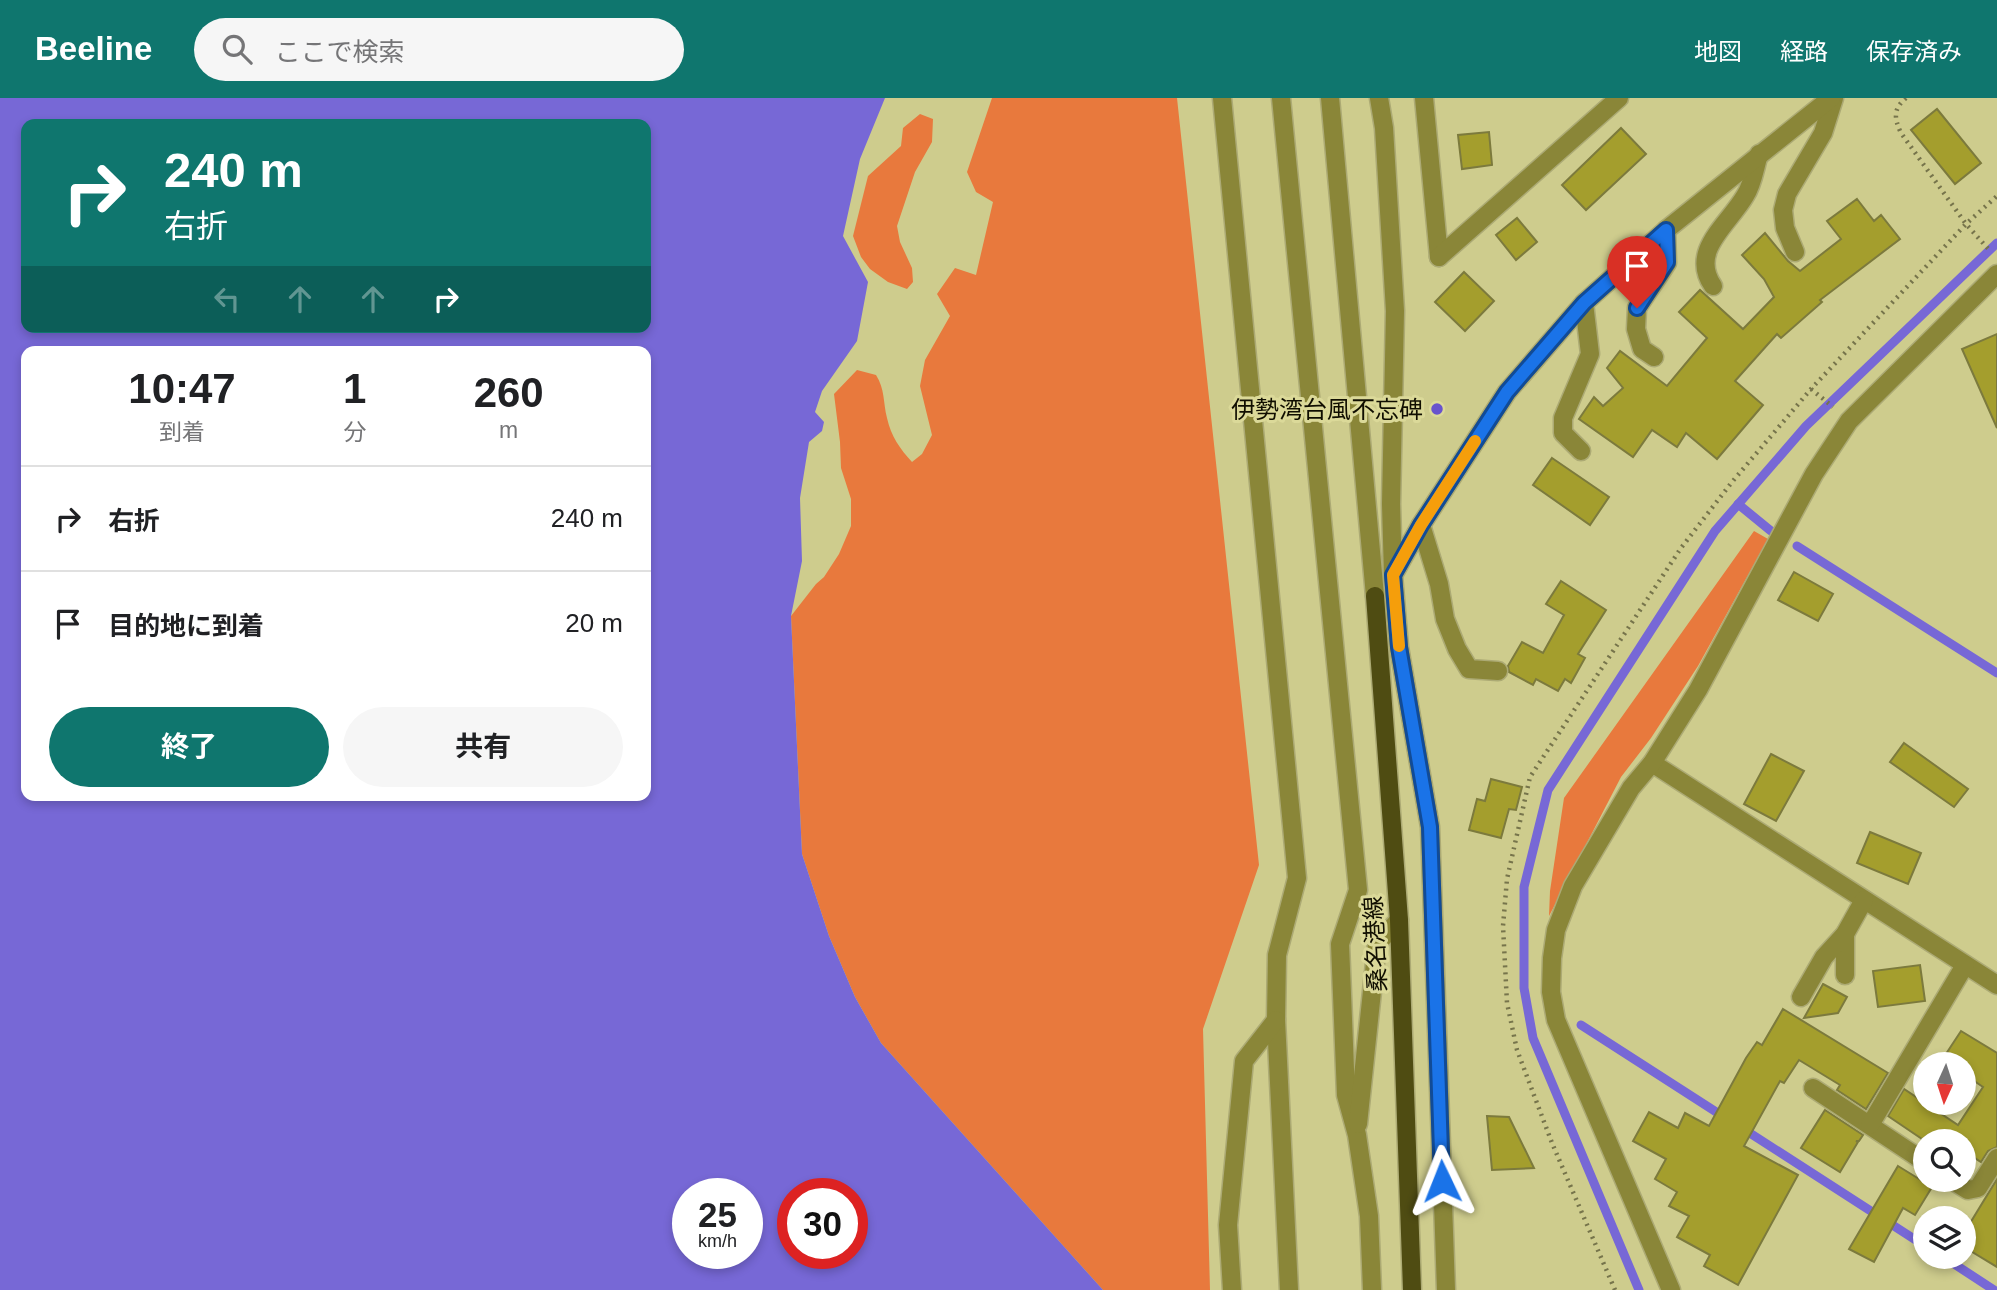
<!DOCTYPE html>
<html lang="ja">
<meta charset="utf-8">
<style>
:root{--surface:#fff;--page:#f6f6f6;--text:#202124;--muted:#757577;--line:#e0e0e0;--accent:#0f766e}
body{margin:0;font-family:Helvetica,"Noto Sans JP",sans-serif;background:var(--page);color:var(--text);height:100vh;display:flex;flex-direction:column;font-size:26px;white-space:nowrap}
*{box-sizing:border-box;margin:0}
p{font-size:23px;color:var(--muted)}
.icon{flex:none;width:38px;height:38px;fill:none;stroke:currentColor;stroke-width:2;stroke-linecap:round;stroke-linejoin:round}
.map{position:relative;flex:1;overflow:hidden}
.sheet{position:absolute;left:21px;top:248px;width:630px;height:455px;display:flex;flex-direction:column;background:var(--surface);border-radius:14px;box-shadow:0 4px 10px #0003}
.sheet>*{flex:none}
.guide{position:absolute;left:21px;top:21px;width:630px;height:214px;border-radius:14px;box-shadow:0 4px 10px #0003;background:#0f766e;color:#fff;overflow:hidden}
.needle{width:46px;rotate:183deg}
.buttons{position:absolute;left:1913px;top:954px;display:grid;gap:14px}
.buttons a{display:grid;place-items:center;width:63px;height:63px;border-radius:50%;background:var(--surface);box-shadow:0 4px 10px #0003;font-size:35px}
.speed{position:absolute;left:672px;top:1080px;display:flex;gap:14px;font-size:35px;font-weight:700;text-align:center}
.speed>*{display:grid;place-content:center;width:91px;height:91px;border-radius:50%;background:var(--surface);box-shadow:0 4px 10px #0003;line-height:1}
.speed small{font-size:18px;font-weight:400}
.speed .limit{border:10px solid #d22;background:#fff;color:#111}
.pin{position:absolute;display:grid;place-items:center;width:60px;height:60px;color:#fff;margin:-72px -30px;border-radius:50% 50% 50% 0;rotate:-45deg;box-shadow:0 0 7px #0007}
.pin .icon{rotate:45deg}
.me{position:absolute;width:77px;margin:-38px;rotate:358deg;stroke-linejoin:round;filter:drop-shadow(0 0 5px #0008)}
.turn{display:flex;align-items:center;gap:24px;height:147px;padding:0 28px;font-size:32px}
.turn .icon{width:91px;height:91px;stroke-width:2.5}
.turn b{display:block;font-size:49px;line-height:60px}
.lanes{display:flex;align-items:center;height:66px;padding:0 28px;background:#0003;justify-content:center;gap:35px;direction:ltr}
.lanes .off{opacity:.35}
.eta{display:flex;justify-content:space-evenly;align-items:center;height:119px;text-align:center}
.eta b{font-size:42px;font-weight:700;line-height:49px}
.cta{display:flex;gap:14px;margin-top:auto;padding:14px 28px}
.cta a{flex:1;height:80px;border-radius:42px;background:var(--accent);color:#fff;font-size:28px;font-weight:700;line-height:80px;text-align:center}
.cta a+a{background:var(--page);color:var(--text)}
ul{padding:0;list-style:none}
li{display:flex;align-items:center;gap:21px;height:105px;padding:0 28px;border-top:2px solid var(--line)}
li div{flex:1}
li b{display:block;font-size:26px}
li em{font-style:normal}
header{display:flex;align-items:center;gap:42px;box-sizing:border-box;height:98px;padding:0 35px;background:var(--accent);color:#fff}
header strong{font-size:33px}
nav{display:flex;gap:38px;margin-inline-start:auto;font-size:24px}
.search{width:490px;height:63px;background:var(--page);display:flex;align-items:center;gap:18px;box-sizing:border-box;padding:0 24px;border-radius:38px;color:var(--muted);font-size:26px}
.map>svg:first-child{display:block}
.green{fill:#e8793d}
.water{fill:#7768d6;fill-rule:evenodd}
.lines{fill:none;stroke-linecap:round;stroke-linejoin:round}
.stream{stroke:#7768d6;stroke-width:9}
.building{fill:#a49e2d;stroke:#7c7a3d;stroke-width:2}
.minor-casing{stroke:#acaa74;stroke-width:21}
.major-casing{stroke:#acaa74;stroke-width:21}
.path{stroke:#76744b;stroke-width:4.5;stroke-dasharray:2 5;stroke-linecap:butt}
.minor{stroke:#8a8638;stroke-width:18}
.major{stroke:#4f4c12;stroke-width:18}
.route-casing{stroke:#114b97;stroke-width:18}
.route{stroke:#1a73e8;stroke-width:12}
.slow{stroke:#f59e0b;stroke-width:12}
.poi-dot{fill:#6853cd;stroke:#dbd999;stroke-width:2.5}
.labels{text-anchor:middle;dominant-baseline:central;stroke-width:6;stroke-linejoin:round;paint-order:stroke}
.poi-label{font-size:24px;fill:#100e00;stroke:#dbd999;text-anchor:end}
.street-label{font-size:24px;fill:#100e00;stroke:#dbd999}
</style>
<header>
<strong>Beeline</strong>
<div class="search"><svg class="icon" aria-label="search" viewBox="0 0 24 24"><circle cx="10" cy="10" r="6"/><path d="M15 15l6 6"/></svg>ここで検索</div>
<nav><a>地図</a><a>経路</a><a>保存済み</a></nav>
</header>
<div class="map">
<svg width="1997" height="1192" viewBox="0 0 1997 1192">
<rect width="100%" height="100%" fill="#cecc8d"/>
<!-- green -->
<g class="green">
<path d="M992,0H1177L1259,767L1203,931L1210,1192H1103L881,945L855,899L829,838L802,756L791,518L816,486L824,479L839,456L851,428V401L841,370L840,344L834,296L857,272L876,277C885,291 883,304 887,320C891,338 900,351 912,364L922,356L932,337L920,288L925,262L950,218L937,196L955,170L976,177L993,104L976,94L967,74Z"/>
<polygon points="920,16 933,21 932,44 915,74 897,128 900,144 912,170 913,184 907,191 888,184 870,171 861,159 853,138 868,78 901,48 903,30"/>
<polygon points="1754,433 1768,441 1698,568 1651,640 1621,679 1549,818 1550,793 1564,700"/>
</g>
<!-- water -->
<path class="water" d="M0,0H885L860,61L843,138L868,184L857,243L822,293L815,314L824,324L822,333L809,344L800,400L802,463L791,518L802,756L829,838L855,899L881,945L1103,1192H0ZM26,26H646V229H26ZM26,254H646V698H26ZM688,1096H747V1155H688ZM793,1096H852V1155H793Z"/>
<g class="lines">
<!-- stream -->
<g class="stream">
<polyline points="1738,406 1771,433"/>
<polyline points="1797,448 1997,575"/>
<polyline points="1581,927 1724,1019"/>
<polyline points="1742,1030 1925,1148"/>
<polyline points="1942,1158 1994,1192"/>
<polyline points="1639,1192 1533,940 1524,890 1524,789 1548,692 1715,433 1806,328 1997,145"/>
</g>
</g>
<!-- building -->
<g class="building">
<polygon points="1937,11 1981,65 1955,86 1911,32"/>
<polygon points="1621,30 1646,56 1586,112 1562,87"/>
<polygon points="1489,34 1492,67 1462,71 1458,37"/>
<polygon points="1857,101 1874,123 1881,117 1900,141 1820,202 1822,204 1781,240 1777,236 1735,283 1763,307 1717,361 1686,335 1677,349 1652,332 1633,359 1579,321 1594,299 1603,308 1623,290 1607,270 1620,253 1667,288 1707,240 1679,214 1700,192 1743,231 1774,199 1764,181 1742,157 1765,135 1788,163 1800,173 1841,141 1827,123"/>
<polygon points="1517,120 1537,144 1516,162 1496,137"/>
<polygon points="1464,174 1494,203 1465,233 1435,204"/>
<polygon points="1997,236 1997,330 1962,251"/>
<polygon points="1552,360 1609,399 1590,427 1533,387"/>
<polygon points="1794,474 1833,496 1818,523 1778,502"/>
<polygon points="1561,483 1606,512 1578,556 1585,560 1571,585 1565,581 1558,593 1536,581 1533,587 1509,574 1508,568 1522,544 1543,555 1564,517 1546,506"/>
<polygon points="1904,645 1968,691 1954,709 1890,664"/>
<polygon points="1771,656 1804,673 1776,723 1744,706"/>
<polygon points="1491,681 1522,689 1516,712 1509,711 1501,740 1469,732 1477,701 1485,703"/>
<polygon points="1870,734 1921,755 1908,786 1857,765"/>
<polygon points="1920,867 1925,903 1878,909 1873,873"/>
<polygon points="1823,886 1847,899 1838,915 1804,920"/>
<polygon points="1783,911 1888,975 1866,1011 1837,992 1840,987 1799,962 1784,985 1780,983 1744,1048 1798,1077 1738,1187 1704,1168 1710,1157 1677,1139 1689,1118 1669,1108 1677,1094 1655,1081 1666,1061 1633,1043 1649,1014 1678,1030 1685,1015 1709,1028 1746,960 1757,944 1762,947"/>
<polygon points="1961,933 1997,955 1997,1049 1988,1053 1981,1064 1964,1053 1964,1043 1925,1043 1888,1018 1904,991 1958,1027 1983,989 1964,976 1964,966 1948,966 1942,962"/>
<polygon points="1825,1012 1863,1037 1859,1043 1856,1043 1858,1044 1840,1074 1801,1050"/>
<polygon points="1487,1018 1509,1019 1534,1070 1492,1072"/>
<polygon points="1898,1068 1932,1089 1915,1117 1903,1110 1874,1164 1849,1151"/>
<polygon points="1997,1081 1997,1169 1964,1149 1964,1135"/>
</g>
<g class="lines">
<defs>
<g id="minor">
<polyline points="1222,0 1297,780 1277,857 1276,922 1289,1192"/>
<polyline points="1281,0 1358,792 1340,846 1346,997 1357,1037 1369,1118 1372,1192"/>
<polyline points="1330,0 1375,498"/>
<polyline points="1379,0 1384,30 1395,213 1391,406 1393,477 1399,549 1430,729 1446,1192"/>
<polyline points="1424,0 1439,159"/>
<polyline points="1795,154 1785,130 1783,112 1787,96 1823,35 1834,0"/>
<polyline points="1439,159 1619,0"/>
<path d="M1713,188C1689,153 1728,127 1745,98C1753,86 1755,69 1759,56"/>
<polyline points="1654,259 1642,251 1636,231 1637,210 1667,165 1666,132"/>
<polyline points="1581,353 1563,335 1563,320 1590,256 1584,205"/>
<polyline points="1421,427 1439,486 1445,521 1457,551 1469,571 1498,573"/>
<polyline points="1393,477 1421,427 1507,294 1584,205 1666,132 1831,0"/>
<polyline points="1652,665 1997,887"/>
<polyline points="1845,836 1845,877"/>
<polyline points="1801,899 1824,859 1845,836 1864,802"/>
<polyline points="1813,990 1925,1064"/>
<polyline points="1358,1026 1377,846 1399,822"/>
<polyline points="1870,1027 1965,867"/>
<polyline points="1952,1082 1968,1092 1978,1090 1997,1060"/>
<polyline points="1232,1192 1228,1127 1244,963 1276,922"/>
<polyline points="1671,1192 1556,922 1551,894 1552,860 1556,832 1573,788 1631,690 1652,665 1698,592 1814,376 1849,323 1997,176"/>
</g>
<polyline id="major" points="1375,498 1399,822 1412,1192"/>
</defs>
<!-- minor casing -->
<use href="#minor" class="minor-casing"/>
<!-- major casing -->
<use href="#major" class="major-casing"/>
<!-- path -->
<g class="path">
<path d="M1906,0C1893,11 1894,20 1901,35L1966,126L1991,154"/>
<polyline points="1811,291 1833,309"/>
<polyline points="1615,1192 1552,1045 1517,952 1507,905 1503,828 1507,781 1530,679 1681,450 1732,384 1811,291 1966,126 1997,98"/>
</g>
<!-- minor -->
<use href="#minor" class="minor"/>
<!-- major -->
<use href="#major" class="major"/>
</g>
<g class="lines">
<defs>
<polyline id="route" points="1442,1083 1430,729 1399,549 1393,477 1421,427 1507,294 1584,205 1666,132 1667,164 1637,210"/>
</defs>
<!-- route casing -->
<use href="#route" class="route-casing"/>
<!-- route -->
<use href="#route" class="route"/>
<!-- slow -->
<polyline class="slow" points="1399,548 1393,477 1421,427 1475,343"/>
</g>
<!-- markers -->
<circle class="poi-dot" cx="1437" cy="311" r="7"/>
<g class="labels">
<!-- poi labels -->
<g class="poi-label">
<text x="1423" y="311">伊勢湾台風不忘碑</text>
</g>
<!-- street labels -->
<g class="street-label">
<text transform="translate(1375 846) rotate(-93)">桑名港線</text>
</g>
</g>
</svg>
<div class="buttons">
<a><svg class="needle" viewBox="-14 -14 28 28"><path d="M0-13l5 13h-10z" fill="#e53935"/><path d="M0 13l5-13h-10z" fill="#757577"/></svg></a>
<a><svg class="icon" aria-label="search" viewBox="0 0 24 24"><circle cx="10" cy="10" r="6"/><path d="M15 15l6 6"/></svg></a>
<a><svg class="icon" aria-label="layers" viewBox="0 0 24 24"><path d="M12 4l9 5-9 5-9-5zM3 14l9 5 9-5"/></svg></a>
</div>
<div class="speed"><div>25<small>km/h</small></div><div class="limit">30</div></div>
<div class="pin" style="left:1637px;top:210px;background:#d93025"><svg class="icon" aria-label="arrive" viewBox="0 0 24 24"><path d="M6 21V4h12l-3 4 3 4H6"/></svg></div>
<svg class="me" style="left:1442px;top:1083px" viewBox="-20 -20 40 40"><path d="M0-17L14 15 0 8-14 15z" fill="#1a73e8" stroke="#fff" stroke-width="4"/></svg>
<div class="guide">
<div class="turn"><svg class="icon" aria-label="right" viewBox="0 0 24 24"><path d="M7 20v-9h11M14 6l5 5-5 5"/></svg><div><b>240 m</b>右折</div></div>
<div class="lanes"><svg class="icon off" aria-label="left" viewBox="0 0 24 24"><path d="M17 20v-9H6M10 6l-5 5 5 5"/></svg><svg class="icon off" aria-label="ahead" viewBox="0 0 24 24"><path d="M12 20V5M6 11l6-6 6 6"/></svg><svg class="icon off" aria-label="ahead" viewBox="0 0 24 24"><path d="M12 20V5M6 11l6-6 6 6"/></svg><svg class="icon" aria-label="right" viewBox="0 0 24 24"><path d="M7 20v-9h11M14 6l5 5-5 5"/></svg></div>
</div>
<section class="sheet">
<div class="eta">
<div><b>10:47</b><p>到着</p></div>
<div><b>1</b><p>分</p></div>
<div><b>260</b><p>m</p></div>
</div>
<ul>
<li><svg class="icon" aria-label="right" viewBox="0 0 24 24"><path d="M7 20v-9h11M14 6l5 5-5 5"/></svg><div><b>右折</b></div><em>240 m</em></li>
<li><svg class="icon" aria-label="arrive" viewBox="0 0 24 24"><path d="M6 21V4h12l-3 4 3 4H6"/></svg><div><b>目的地に到着</b></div><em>20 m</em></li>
</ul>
<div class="cta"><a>終了</a><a>共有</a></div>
</section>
</div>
